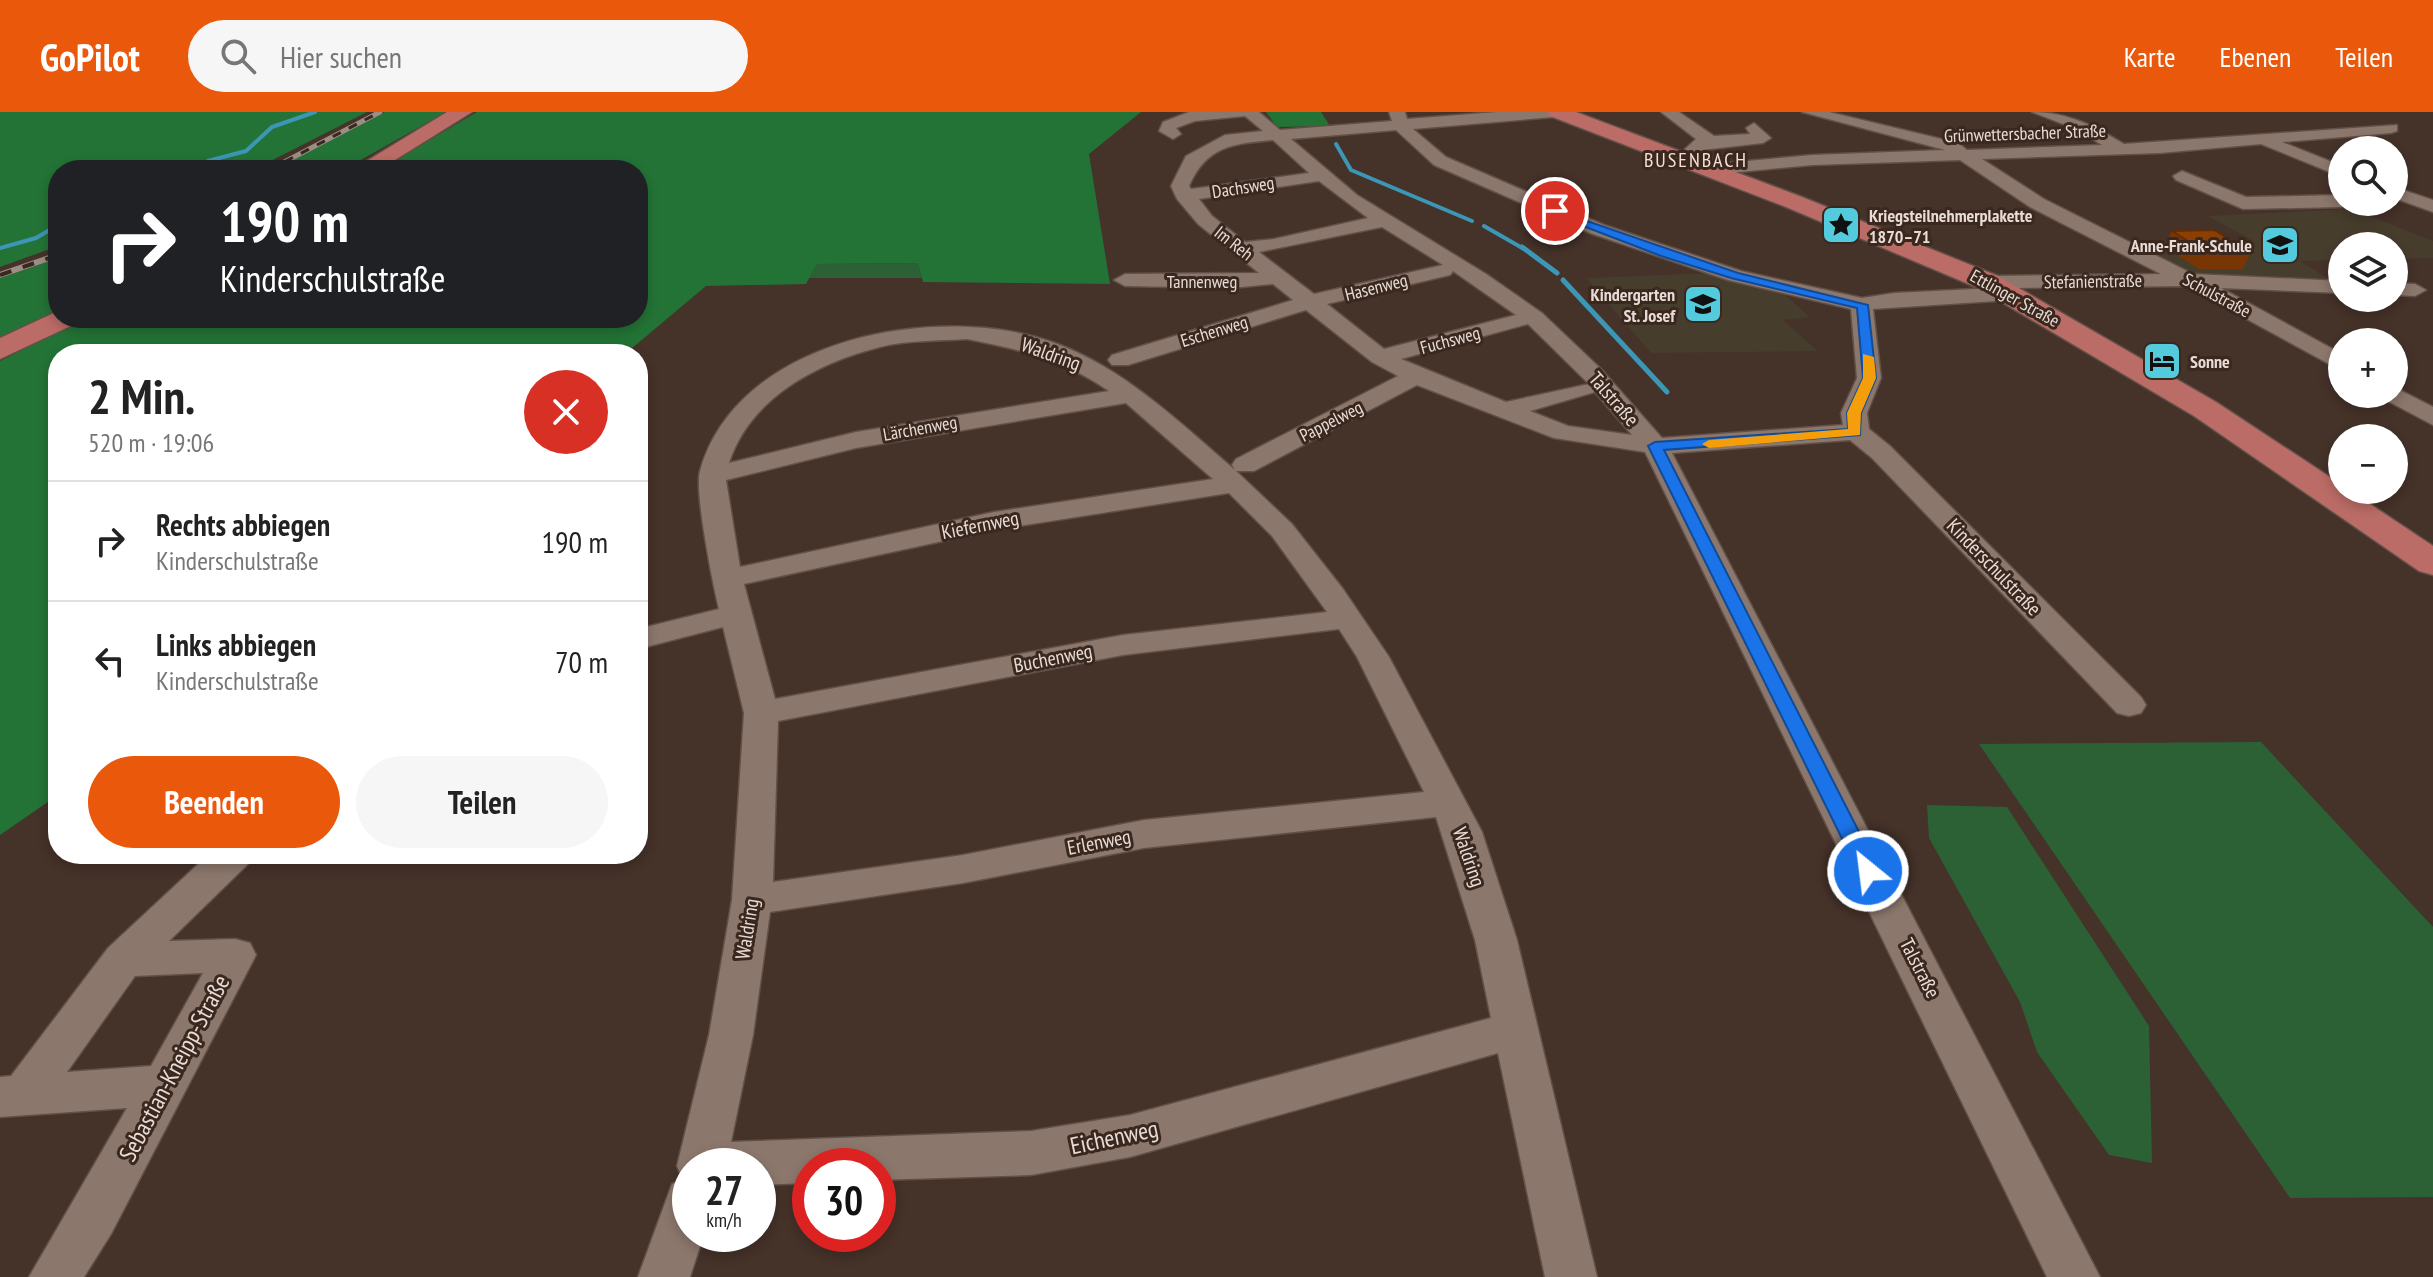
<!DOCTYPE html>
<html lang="de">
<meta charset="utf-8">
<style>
:root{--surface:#fff;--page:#f6f6f6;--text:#222;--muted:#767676;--line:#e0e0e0;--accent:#ea580c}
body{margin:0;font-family:"PT Sans Narrow",sans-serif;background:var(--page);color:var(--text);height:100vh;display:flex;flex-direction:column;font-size:30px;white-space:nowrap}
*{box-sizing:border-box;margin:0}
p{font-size:26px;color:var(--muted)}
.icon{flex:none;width:44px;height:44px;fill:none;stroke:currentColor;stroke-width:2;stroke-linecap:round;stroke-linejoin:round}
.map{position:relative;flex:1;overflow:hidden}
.sheet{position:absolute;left:48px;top:232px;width:600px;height:520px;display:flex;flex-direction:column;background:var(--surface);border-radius:32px;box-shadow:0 4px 12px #0003}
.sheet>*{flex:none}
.guide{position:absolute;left:48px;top:48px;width:600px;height:168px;border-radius:32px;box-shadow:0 4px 12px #0003;background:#202124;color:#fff;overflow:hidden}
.buttons{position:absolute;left:2328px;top:24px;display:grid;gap:16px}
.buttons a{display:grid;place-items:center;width:80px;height:80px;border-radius:50%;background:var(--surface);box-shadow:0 4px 12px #0003;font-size:40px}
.speed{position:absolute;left:672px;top:1036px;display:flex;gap:16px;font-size:40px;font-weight:700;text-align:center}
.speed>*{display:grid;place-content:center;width:104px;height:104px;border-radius:50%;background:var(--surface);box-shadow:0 4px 12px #0003;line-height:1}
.speed small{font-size:20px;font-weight:400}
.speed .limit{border:12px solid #d22;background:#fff;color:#111}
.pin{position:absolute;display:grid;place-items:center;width:68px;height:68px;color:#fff;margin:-34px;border:4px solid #fff;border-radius:50%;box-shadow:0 2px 8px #0007}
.me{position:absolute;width:88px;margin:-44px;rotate:331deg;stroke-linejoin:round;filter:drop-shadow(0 0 6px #0008)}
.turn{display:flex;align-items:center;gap:28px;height:168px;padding:0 40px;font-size:36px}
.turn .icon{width:104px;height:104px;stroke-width:2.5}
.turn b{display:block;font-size:56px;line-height:68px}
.round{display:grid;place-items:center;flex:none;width:84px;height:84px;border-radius:42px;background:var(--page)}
.head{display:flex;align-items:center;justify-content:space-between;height:136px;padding:0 40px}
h1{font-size:48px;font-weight:700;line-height:60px}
.primary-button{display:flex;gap:16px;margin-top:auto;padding:16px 40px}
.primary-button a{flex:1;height:92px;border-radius:48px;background:var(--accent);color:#fff;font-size:32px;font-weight:700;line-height:92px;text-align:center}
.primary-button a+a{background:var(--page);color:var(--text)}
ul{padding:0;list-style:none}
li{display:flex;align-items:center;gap:24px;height:120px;padding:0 40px;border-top:2px solid var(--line)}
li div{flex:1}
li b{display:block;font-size:30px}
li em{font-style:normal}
header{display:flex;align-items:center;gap:48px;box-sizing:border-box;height:112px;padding:0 40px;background:var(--accent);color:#fff}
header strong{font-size:38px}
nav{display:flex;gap:44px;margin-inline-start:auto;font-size:28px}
.search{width:560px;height:72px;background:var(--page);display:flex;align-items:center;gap:20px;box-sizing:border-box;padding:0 28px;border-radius:44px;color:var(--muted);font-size:30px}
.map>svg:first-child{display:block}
.education{fill:#473d2d}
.green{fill:#2b6135}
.forest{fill:#237336}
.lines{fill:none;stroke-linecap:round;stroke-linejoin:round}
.stream-far1{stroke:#3c96b6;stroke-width:4}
.stream{stroke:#3c96b6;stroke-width:5}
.minor-casing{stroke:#605048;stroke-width:3}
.major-casing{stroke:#605048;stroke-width:3}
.minor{fill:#8c776c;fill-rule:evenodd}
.major{fill:#bb6c66;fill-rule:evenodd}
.rail-far1-casing{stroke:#9c8d85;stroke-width:5}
.rail-casing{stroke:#9c8d85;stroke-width:6}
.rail-far1{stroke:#3a281f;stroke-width:3;stroke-dasharray:9;stroke-linecap:butt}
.rail{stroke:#3a281f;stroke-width:4;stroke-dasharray:12;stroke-linecap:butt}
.wall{fill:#783604}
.building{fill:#8c3f05;stroke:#622c04;stroke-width:2}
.route{fill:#1a73e8;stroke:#114b97;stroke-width:2}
.slow{fill:#f59e0b}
.labels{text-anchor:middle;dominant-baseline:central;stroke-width:6;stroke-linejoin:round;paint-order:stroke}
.far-street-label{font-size:18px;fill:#e8dcd6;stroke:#3a281f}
.far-poi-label{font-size:18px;font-weight:bold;fill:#e8dcd6;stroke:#3a281f;text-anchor:start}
.far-quarter-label{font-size:20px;letter-spacing:2px;fill:#f7ded2;stroke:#3a281f}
.street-label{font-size:20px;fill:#e8dcd6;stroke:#3a281f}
.near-street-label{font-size:24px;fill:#e8dcd6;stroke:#3a281f}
</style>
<header>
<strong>GoPilot</strong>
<div class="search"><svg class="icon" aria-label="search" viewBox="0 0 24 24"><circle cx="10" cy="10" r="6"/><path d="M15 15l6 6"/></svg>Hier suchen</div>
<nav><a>Karte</a><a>Ebenen</a><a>Teilen</a></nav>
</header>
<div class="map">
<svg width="2433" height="1165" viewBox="0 0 2433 1165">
<rect width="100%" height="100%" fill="#453229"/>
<!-- education -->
<g class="education">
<polygon points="2352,97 2433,129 2433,146 2394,147 2394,134 2342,134 2342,148 2300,149 2329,167 2186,161 2124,131 2253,129 2208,104"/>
<polygon points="1712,161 1781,179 1810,205 1783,208 1818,239 1651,241 1586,166"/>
</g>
<!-- green -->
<g class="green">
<polygon points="918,151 922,166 809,166 817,152"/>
<polygon points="2261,630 2433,815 2433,1085 2290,1086 1979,632"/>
<polygon points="1927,693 2007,695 2149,914 2152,1051 2109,1043 2037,940 2020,890 1929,726"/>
</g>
<!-- forest -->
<g class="forest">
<polygon points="0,0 367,0 253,58 58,58 58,134 0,155"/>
<polygon points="385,0 446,0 343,58 273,58"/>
<polygon points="477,0 1141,0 1089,42 1110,172 923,170 918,151 817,152 806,172 706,174 625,242 58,242 58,683 0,723 0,249 85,206 638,206 638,58 378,58"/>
<polygon points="1266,0 1321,0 1330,14 1277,15"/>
<polygon points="58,146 58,201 0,229 0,166"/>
</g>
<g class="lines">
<!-- stream-far1 -->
<g class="stream-far1">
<polyline points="1336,32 1351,58 1472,109"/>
<polyline points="194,58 208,49 246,39 272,15 315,0"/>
<polyline points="1484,114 1524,137"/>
<polyline points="0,136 36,126 58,113"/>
</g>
<!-- stream -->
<g class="stream">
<polyline points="1522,135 1557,161"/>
<polyline points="1563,168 1667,280"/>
</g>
<defs>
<g id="minor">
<path d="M1189,0H1259L1280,18L1392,9L1389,0H1405L1407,7L1497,0H1562L1554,5L1413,17L1446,45L1604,113L1741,159L1862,186L1894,181L1995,176L1981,174L1977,170L1988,164L2161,162L2030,95L1960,48L1812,53L1708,63L1702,62L1699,58L1704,54L1690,46L1685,37L1696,27L1661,0H1679L1714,24L1750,22L1746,16L1754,11L1771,26L1763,31L1702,38L1725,51L1812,43L1945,38L1802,0H1829L1958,31L1967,38L2102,33L2076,17L2032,0C2068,0 2094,14 2124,32L2397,13V19L2391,21L2282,30L2342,54V65L2261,32L2160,41L1982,47L2044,87L2193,162L2342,169V181L2221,176L2342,242V259L2186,174L2013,176L2022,182L2011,188L1873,197L1881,266L1867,301L1869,317L1890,334L2141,585L2146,593L2141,601L2129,604L2117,601L1872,346L1850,328L1672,341L2100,1165H2047L1645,340L1554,326L1417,273L1254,359H1236L1292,412L1343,477L1389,545L1482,720L1517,828L1597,1165H1545L1498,941L1130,1045L1031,1063L878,1068V1054H810V1071L758,1073V1054H690V1122H704L690,1165H638L672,1072L683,1068L677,1054L709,923L732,788L744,601L723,515L638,537V517L719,497C713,473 694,378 700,359C737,226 937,190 1052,230C1123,255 1179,310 1235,358L1232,353L1236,347L1398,264L1372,250L1306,198L1128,253H1112L1108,248L1112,243L1293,188L1273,172L1232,176L1125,174L1114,168L1125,162L1259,161L1198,112L1177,87L1171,74L1186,44L1225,23L1263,19L1245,4L1195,9L1176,16L1181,22L1173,27L1159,19L1163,10ZM1396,18L1434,53L1590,121L1728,168L1851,197L1857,266L1841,301L1843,313L1662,326L1601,257L1542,201L1486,162L1357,83L1291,27ZM1273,28L1309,61L1191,77L1189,74C1207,34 1232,32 1273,28ZM1319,69L1368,106L1274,127L1245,130L1212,104L1199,87ZM1382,115L1443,153L1314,182L1259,140ZM1453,159L1516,203L1384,237L1327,192L1450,163ZM1528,212L1589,272L1506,290L1401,247ZM967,227C1022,238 1062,247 1109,279L856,320L729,351C750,286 817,251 880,235C907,228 939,229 967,227ZM1595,280L1632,323L1568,314L1530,299ZM1126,291L1213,367L994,400L740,455L726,368L856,336ZM1229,381L1272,424L1327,500L1123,523L775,587L744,472L994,418ZM1339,517L1357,545L1424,680L1144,708L963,743L773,770L778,609L1123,543ZM1436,705L1475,828L1491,906L1130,1003L1031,1019L731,1030L753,923L770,800L963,771L1144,736Z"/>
<polygon points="2182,59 2246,85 2342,83 2342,90 2351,90 2342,95 2243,97 2176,68 2173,64"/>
<polygon points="2394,75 2433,88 2433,100 2394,86"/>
<polygon points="2394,171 2415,172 2426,178 2415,184 2394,183"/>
<polygon points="2394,275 2433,295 2433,313 2384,287 2381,282 2394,282"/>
<path d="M209,742H253L248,752L169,829L235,827L250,831L256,843L111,1122L84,1165H29L127,996L0,1005V965L11,964L108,836ZM203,861L151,954L67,960L135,864Z"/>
</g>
<g id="major">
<polygon points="447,0 472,0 379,58 352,58"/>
<polygon points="1547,0 1576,0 1802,85 1998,164 2216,290 2342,373 2342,378 2349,378 2433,434 2433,463 2419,459 2194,304 1978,176 1786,95 1550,4"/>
<polygon points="58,199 58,206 79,206 75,212 0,247 0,226"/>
</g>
</defs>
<!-- minor casing -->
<use href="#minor" class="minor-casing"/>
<!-- major casing -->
<use href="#major" class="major-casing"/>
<!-- minor -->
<use href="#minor" class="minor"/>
<!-- major -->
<use href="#major" class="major"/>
<defs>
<polyline id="rail-far1" points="269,58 380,0"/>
<polyline id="rail" points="0,163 58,143"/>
</defs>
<!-- rail-far1 casing -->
<use href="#rail-far1" class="rail-far1-casing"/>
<!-- rail casing -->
<use href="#rail" class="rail-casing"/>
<!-- rail-far1 -->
<use href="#rail-far1" class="rail-far1"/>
<!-- rail -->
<use href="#rail" class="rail"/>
</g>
<!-- wall -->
<polygon class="wall" points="2172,119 2251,140 2243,157 2199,157 2164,135"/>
<!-- building -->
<polygon class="building" points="2214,118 2251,140 2207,141 2172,119"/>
<!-- route -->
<polygon class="route" points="1552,97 1738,161 1868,193 1876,266 1861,301 1860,323 1664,338 1879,759 1876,764 1868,766 1858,759 1648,334 1655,330 1848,317 1847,301 1863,266 1857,196 1731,166 1661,144 1552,102"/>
<!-- slow -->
<polygon class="slow" points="1863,242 1874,245 1876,266 1861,301 1860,323 1709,336 1702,332 1709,328 1848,317 1847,301 1863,266"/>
<!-- icons -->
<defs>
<symbol id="sight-square" viewBox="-11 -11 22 22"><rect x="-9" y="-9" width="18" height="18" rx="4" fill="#53cbdc" stroke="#3a281f"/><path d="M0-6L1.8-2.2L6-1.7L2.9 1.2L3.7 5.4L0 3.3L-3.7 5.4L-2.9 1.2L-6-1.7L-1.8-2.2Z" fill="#111"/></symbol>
<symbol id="school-square" viewBox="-11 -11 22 22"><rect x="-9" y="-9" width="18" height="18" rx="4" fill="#53cbdc" stroke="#3a281f"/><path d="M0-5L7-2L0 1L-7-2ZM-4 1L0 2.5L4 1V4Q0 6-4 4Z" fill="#111"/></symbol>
<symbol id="hotel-square" viewBox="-11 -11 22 22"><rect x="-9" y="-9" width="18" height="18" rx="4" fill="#53cbdc" stroke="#3a281f"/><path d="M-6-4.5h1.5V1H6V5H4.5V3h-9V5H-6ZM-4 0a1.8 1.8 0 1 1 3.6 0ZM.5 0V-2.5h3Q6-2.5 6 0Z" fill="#111"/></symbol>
</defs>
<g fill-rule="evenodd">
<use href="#sight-square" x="1819" y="91" width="44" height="44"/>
<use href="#school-square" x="2258" y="111" width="44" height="44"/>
<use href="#school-square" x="1681" y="170" width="44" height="44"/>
<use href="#hotel-square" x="2140" y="227" width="44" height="44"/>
</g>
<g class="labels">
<!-- far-street labels -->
<g class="far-street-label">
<text transform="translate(2025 21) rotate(-2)">Grünwettersbacher Straße</text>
<text transform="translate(1243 75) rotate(-9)">Dachsweg</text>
<text transform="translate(1234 131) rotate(38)">Im Reh</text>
<text x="1202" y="169">Tannenweg</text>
<text transform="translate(2093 169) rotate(-1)">Stefanienstraße</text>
<text transform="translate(1376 175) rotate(-14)">Hasenweg</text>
<text transform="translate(2217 183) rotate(28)">Schulstraße</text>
<text transform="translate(2015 186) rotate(29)">Ettlinger Straße</text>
<text transform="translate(1214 219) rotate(-17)">Eschenweg</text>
<text transform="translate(1450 228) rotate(-15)">Fuchsweg</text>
<text transform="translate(1331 309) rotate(-27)">Pappelweg</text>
<text transform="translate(920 316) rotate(-10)">Lärchenweg</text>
</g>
<!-- far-poi labels -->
<g class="far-poi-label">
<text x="1869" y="103">Kriegsteilnehmerplakette<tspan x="1869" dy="21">1870–71</tspan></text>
<text x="2252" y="133" text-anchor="end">Anne-Frank-Schule</text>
<text x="1675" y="182" text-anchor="end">Kindergarten<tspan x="1675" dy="21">St. Josef</tspan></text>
<text x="2190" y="249">Sonne</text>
</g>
<!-- far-quarter labels -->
<g class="far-quarter-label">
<text x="1696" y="48">BUSENBACH</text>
</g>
<!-- street labels -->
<g class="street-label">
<text transform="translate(1051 242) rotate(20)">Waldring</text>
<text transform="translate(1614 287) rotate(49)">Talstraße</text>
<text transform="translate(980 413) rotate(-11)">Kiefernweg</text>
<text transform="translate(1994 455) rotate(46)">Kinderschulstraße</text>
<text transform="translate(1053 546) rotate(-11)">Buchenweg</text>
<text transform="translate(1099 730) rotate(-11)">Erlenweg</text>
<text transform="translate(1469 745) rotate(71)">Waldring</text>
<text transform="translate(747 817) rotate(-81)">Waldring</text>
<text transform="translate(1920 856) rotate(63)">Talstraße</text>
</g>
<!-- near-street labels -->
<g class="near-street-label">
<text transform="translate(174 956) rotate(-62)">Sebastian-Kneipp-Straße</text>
<text transform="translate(1114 1025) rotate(-12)">Eichenweg</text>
</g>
</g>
</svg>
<div class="buttons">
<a><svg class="icon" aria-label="search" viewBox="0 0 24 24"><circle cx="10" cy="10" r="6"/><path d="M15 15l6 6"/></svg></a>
<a><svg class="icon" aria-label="layers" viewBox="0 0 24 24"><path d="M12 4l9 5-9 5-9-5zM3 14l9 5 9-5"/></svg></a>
<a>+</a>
<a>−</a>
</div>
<div class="speed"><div>27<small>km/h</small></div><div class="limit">30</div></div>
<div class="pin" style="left:1555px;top:99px;background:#d93025"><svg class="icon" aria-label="arrive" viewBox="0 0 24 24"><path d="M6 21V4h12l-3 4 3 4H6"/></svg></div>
<svg class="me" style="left:1868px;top:759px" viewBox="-20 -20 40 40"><circle r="17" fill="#1a73e8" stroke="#fff" stroke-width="3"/><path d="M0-11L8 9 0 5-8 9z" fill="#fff"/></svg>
<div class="guide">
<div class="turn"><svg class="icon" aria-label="right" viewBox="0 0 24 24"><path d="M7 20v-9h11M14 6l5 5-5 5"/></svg><div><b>190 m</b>Kinderschulstraße</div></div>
</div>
<section class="sheet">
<div class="head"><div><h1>2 Min.</h1><p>520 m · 19:06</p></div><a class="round" style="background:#d93025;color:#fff"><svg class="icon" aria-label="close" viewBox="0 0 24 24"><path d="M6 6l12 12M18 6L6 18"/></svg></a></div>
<ul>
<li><svg class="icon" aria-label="right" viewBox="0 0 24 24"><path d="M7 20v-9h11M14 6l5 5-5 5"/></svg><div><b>Rechts abbiegen</b><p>Kinderschulstraße</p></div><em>190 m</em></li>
<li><svg class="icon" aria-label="left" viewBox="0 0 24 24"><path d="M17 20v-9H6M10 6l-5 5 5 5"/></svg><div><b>Links abbiegen</b><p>Kinderschulstraße</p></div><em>70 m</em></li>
</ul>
<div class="primary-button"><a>Beenden</a><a>Teilen</a></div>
</section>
</div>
